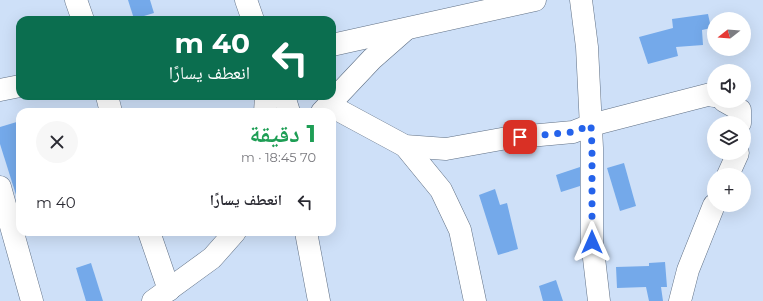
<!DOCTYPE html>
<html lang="ar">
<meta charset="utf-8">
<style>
:root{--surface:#fff;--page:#f7f7f7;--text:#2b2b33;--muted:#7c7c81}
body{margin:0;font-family:Montserrat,"Noto Naskh Arabic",sans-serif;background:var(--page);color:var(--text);direction:rtl;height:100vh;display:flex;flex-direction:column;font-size:15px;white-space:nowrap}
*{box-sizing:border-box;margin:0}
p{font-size:13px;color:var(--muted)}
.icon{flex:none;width:22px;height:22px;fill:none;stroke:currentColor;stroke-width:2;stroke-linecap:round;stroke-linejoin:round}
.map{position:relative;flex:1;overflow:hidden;direction:ltr}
.drawer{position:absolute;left:16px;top:108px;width:320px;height:128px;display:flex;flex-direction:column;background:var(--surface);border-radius:12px;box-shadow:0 4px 16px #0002;direction:rtl}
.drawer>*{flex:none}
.top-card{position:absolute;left:16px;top:16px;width:320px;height:84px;border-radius:12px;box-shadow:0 4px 16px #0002;direction:rtl;background:#0b6e4f;color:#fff;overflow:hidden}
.needle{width:26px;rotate:253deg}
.fabs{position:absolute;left:707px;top:12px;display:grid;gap:8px}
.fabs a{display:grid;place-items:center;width:44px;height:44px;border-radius:50%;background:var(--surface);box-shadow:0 4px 16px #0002;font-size:20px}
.pin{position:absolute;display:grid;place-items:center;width:34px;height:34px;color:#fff;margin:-17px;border-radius:8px;box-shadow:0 2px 6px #0006}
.me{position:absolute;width:44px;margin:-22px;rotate:0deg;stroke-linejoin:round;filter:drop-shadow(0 0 3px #0008)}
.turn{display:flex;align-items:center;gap:14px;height:84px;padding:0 20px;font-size:18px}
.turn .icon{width:52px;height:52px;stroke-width:2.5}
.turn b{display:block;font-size:28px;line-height:34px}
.round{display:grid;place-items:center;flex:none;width:42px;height:42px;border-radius:21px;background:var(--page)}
.summary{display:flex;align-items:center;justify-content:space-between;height:68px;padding:0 20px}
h1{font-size:24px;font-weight:700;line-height:30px;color:#1e9e55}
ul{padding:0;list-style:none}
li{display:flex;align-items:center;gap:12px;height:52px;padding:0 20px}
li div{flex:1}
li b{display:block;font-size:15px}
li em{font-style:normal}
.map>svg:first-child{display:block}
.building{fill:#74a9ea}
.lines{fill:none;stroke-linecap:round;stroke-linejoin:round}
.minor-casing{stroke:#607085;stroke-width:23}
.minor{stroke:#fff;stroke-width:22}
.route{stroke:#2563eb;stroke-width:7;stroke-dasharray:0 12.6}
</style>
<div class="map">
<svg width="763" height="301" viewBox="0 0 763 301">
<rect width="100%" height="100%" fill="#cee0f8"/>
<!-- building -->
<g class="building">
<polygon points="128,0 150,0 154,13 134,19"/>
<polygon points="708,14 711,28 702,30 703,45 676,47 678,56 648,64 639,37 673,28 672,19"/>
<polygon points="20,121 20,198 17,198 0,144 0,127"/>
<polygon points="624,163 636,206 620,211 607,168"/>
<polygon points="580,167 580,186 561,192 556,175"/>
<polygon points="495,189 500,205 507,203 518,249 498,255 479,195"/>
<polygon points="665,262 667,287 661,287 663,301 649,301 646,287 617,288 616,267 649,266 649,263"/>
<polygon points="91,263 103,301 86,301 76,268"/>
<polygon points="556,280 563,301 543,301 539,286"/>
</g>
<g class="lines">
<defs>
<g id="minor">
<polyline points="76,0 83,20"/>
<polyline points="246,0 253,20"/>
<polyline points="581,0 587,47 592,148 592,241 599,301"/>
<polyline points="332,45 535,0"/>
<polyline points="0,90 20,86"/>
<polyline points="107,96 111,112"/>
<polyline points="284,96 289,112"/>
<polyline points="724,101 740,110 740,123"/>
<polyline points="329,105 405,146 446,149 507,138 573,132 591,125 711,94 714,96"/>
<polyline points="265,112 266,96"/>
<polyline points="322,112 372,59 405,30"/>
<polyline points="405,146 441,190 460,230 475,301"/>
<polyline points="728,175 738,153"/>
<polyline points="0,187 32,301"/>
<polyline points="149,232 169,290"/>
<polyline points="306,232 319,301"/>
<polyline points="153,301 212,258 235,232"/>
<polyline points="680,301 688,270 714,205"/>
</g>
</defs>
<!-- minor casing -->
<use href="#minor" class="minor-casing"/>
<!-- minor -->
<use href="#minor" class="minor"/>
</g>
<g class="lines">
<!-- route -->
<polyline class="route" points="520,137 573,132 591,125 592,148 592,242"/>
</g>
</svg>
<div class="fabs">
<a><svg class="needle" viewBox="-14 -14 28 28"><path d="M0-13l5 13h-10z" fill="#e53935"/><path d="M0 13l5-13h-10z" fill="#7c7c81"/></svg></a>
<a><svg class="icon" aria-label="sound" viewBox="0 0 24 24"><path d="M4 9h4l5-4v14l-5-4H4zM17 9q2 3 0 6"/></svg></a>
<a><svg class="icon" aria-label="layers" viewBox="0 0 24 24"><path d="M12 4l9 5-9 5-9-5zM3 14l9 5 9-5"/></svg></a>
<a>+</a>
</div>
<div class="pin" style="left:520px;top:137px;background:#d93025"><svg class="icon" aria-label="arrive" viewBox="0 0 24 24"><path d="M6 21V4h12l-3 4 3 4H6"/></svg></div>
<svg class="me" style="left:592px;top:242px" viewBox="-20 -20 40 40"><path d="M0-17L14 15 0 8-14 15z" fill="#2563eb" stroke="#fff" stroke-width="4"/></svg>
<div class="top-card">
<div class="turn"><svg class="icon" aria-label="left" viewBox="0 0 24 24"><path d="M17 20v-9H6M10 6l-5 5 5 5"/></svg><div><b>40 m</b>انعطف يسارًا</div></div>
</div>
<section class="drawer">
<div class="summary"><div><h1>1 دقيقة</h1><p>70 m · 18:45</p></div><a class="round"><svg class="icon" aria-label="close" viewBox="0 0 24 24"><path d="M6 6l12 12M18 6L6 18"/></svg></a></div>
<ul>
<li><svg class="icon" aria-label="left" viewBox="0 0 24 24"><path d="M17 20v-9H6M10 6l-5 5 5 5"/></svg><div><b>انعطف يسارًا</b></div><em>40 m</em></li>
</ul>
</section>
</div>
